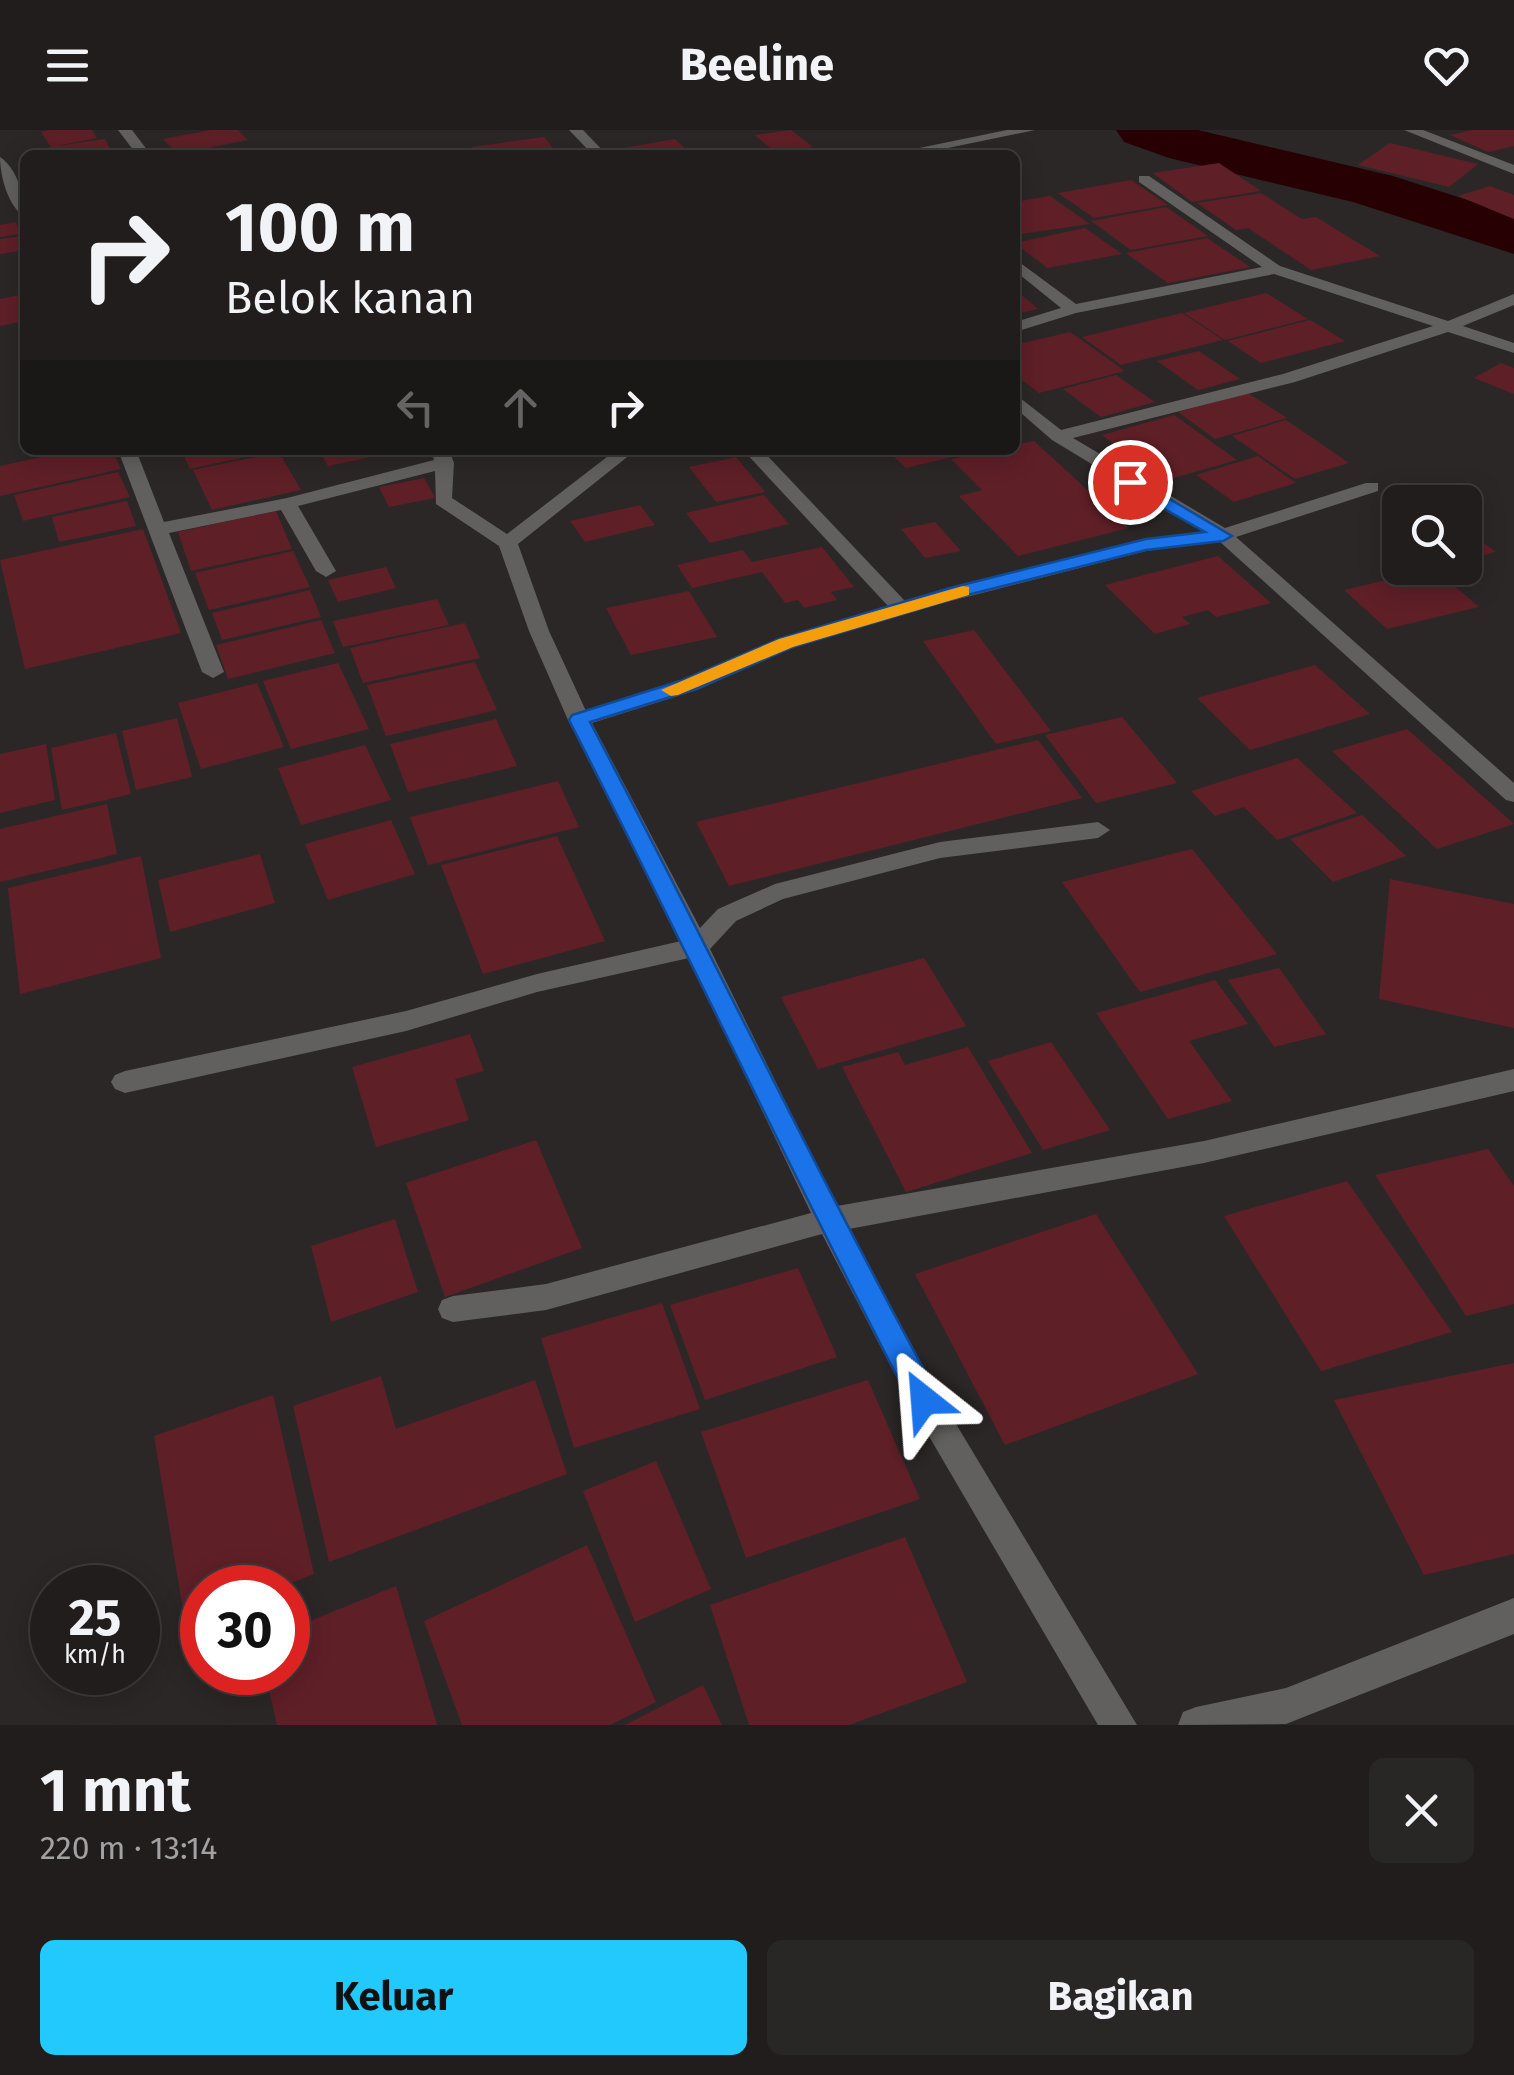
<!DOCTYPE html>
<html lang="id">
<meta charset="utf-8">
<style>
:root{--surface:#211d1d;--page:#292626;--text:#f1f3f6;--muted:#a2a2a4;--line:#3e3b3b;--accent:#22c9fd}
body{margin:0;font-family:"Fira Sans",sans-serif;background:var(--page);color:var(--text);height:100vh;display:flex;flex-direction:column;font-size:38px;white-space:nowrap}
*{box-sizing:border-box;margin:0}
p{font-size:32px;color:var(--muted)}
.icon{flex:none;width:55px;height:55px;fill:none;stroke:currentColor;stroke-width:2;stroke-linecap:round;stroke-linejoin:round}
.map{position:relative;height:1595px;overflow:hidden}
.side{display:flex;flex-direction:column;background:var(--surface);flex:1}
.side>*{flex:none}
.hud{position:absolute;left:20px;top:20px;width:1000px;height:305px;border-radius:15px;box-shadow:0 5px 25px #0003,0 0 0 2px var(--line);background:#211d1d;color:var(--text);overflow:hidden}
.buttons{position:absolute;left:1382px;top:355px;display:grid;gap:20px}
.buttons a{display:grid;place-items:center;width:100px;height:100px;border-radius:15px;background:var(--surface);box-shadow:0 5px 25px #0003,0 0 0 2px var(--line);font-size:50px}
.speed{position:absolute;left:30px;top:1435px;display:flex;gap:20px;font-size:50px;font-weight:700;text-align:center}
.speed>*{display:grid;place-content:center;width:130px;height:130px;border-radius:50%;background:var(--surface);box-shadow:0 5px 25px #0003,0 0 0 2px var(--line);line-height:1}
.speed small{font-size:25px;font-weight:400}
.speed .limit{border:15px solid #d22;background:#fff;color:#111}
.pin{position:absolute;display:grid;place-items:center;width:85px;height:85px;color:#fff;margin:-42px;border:5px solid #fff;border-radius:50%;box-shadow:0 2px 10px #0007}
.me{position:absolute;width:110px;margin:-55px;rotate:332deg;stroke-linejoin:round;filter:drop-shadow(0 0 8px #0008)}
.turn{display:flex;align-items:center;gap:35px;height:210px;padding:0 40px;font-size:45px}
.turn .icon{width:130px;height:130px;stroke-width:2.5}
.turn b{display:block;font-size:70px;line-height:85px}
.lanes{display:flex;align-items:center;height:95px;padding:0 40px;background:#0003;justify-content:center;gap:50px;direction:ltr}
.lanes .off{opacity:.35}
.round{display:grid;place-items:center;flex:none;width:105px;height:105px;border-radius:15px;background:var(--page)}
.summary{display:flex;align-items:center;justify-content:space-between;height:170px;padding:0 40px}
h1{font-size:60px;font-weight:700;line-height:75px}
.action{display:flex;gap:20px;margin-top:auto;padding:20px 40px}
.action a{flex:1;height:115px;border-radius:15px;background:var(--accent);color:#111;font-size:40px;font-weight:700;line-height:115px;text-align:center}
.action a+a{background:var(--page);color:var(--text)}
header{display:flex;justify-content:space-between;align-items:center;height:130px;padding:0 40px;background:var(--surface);font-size:45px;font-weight:700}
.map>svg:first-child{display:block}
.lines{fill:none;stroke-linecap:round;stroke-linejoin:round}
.river{fill:#270004;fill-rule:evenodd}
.building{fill:#5f1f27}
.minor{fill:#625f5f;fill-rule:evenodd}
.route{fill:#1a73e8;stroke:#114b97;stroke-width:2.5}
.slow{fill:#f59e0b}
</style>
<header><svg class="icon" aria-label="menu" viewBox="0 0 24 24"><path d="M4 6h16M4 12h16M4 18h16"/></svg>Beeline<svg class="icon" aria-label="heart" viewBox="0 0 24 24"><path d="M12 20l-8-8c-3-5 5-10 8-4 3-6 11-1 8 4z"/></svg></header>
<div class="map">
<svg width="1514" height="1595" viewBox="0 0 1514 1595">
<rect width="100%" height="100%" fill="#2c2727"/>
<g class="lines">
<!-- river -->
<polygon class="river" points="1116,0 1198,0 1393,46 1514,85 1514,124 1353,72 1169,28 1124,12"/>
</g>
<!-- building -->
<g class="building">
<polygon points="51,0 92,0 97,8 56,16 105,9 113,25 48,25 44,18 51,17 41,2"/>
<polygon points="211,0 238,0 248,10 178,24 163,9"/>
<polygon points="791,0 813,17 777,23 754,5"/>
<polygon points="1472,0 1514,0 1514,16 1488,22 1450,5"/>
<polygon points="544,7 559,25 477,25 471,17"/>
<polygon points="675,9 691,24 631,25 623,18"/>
<polygon points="1390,13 1478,34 1449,57 1358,35"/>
<polygon points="1219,33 1261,61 1192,72 1153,43"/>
<polygon points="1131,50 1168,75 1094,88 1058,63"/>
<polygon points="1490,56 1514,65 1514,89 1458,66"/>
<polygon points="1261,63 1302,89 1316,87 1380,126 1311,140 1248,98 1236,100 1197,73"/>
<polygon points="1050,66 1090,94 1015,105 1015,72"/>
<polygon points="1166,77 1208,106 1131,120 1091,91"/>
<polygon points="16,92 20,104 0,107 0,95"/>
<polygon points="1085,98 1122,124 1047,138 1015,113"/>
<polygon points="22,106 25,120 0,124 0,109"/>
<polygon points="1207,108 1250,137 1168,153 1126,123"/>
<polygon points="1018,162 1038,179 1015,184 1015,163"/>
<polygon points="1266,163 1308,189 1225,210 1184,183"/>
<polygon points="25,164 25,191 0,196 0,169"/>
<polygon points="1182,183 1223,210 1121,235 1082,207"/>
<polygon points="1310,190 1345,211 1261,233 1228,211"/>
<polygon points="1070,202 1125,241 1039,263 1015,245 1015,215"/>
<polygon points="1199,221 1240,249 1198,260 1157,231"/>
<polygon points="1501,233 1514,238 1514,264 1474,248"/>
<polygon points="1116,245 1155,272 1101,287 1063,259"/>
<polygon points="1248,263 1287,288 1215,309 1178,282"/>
<polygon points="1174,285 1237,330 1163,351 1102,305"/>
<polygon points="1286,290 1349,333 1295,349 1232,306"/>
<polygon points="1034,311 1129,398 1018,426 959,366 982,360 951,329 993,320 1015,320 1015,315"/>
<polygon points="73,320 112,320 121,339 0,366 0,336"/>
<polygon points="181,320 267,320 267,322 190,339"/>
<polygon points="319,320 394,320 395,322 328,336"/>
<polygon points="887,320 949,320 956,326 906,338"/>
<polygon points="279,322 301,360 212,380 193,340"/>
<polygon points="1258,326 1296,353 1234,372 1196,345"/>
<polygon points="736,327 765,362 716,372 689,337"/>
<polygon points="118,342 130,367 23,391 14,365"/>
<polygon points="424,348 435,368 389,377 379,357"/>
<polygon points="764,365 789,394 710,413 686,383"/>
<polygon points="127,371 136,396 59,412 52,387"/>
<polygon points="640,375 655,395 585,412 570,391"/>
<polygon points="276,381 292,419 191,441 178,402"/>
<polygon points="935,392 961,421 925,428 901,399"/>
<polygon points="143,399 181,503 25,539 0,430"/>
<polygon points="1465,399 1496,422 1465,430"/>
<polygon points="822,417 854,457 831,462 837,470 804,478 798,470 785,473 762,442 692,458 677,435 743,420 752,432"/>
<polygon points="293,421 310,457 209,480 195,443"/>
<polygon points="1218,426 1271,473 1216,487 1208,480 1182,487 1190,494 1155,504 1105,455"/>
<polygon points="386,437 396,458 338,472 328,450"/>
<polygon points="1434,439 1479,477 1387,499 1344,460"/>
<polygon points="310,460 321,487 222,510 212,483"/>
<polygon points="689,461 717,507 631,525 606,478"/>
<polygon points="437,469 449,495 343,517 333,491"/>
<polygon points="321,490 335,523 228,549 216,515"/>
<polygon points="465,493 480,528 363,553 350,518"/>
<polygon points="974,500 1051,601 996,614 923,511"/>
<polygon points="475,532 497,580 386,606 367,555"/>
<polygon points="338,533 369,599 291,619 263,551"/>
<polygon points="1315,535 1370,584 1250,620 1197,568"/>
<polygon points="257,553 284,617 201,639 178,573"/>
<polygon points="1122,587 1177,653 1096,673 1045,605"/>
<polygon points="177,588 192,647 136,660 122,601"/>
<polygon points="496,589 517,636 408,662 390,614"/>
<polygon points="1407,599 1514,694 1437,719 1332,621"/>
<polygon points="116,603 131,664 62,680 51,618"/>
<polygon points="1038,610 1082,668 729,756 696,692"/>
<polygon points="46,614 55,670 0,683 0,624"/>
<polygon points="365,615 391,670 301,695 278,638"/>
<polygon points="1297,628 1357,683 1277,710 1244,677 1215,686 1191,661"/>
<polygon points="558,651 579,697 428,735 410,687"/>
<polygon points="107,674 117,724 0,752 0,699"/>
<polygon points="1362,685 1406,726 1333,752 1290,709"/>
<polygon points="391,690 415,744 328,770 305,714"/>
<polygon points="557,706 605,811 483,844 441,735"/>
<polygon points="1192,719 1277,824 1140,862 1062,752"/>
<polygon points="260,724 275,773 170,802 158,750"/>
<polygon points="141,726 161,828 20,864 8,758"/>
<polygon points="1390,749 1514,774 1514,898 1379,869"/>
<polygon points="924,828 966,896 818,939 781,867"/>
<polygon points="1279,838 1326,904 1274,917 1228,850"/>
<polygon points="1215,850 1248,894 1189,911 1232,971 1168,989 1096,883"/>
<polygon points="470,904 484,941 455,949 469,990 376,1017 352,937"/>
<polygon points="1051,912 1110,1000 1043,1020 988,931"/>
<polygon points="968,917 1032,1023 906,1062 842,937 898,922 905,935"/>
<polygon points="536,1010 582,1118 445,1167 406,1053"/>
<polygon points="1488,1019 1514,1056 1514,1174 1466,1186 1375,1045"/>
<polygon points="1347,1051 1452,1202 1321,1241 1224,1086"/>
<polygon points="1096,1084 1198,1244 1005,1315 915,1144"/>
<polygon points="395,1089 418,1162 331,1192 311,1116"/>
<polygon points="798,1138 837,1227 705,1270 670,1175"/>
<polygon points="662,1173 700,1279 574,1318 541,1208"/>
<polygon points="1514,1233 1514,1424 1424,1445 1334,1270"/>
<polygon points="381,1246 396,1299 535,1250 567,1344 329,1432 293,1276"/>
<polygon points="868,1250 920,1369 746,1428 701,1302"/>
<polygon points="273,1265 314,1444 278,1458 202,1458 202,1486 185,1492 154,1306"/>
<polygon points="656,1331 711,1459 635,1492 583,1361"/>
<polygon points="905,1407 967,1552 849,1595 749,1595 710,1475"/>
<polygon points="587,1415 656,1572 610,1595 462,1595 424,1491"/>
<polygon points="396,1456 437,1595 277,1595 265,1542 288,1542 288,1500"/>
<polygon points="703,1555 722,1595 625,1595"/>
</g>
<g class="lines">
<!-- minor -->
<g class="minor">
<polygon points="118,0 132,0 151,25 137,25"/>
<polygon points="569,0 583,0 607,25 593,25"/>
<polygon points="1007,0 1035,0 914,25 885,25"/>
<polygon points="1404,0 1423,0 1514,35 1514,44"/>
<path d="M0,27C17,38 25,67 25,87C8,77 0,46 0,27Z"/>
<polygon points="1139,46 1149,46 1280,136 1448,191 1514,164 1514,175 1463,196 1514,213 1514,223 1448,202 1295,252 1073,308 1225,398 1366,353 1378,353 1378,361 1236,407 1514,653 1514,672 1506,670 1219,411 1146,421 908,482 793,517 697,560 592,593 700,798 718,779 775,754 940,712 1098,692 1110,700 1098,708 940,728 783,769 736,791 710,819 837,1076 1204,1011 1514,939 1514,961 1204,1033 849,1099 935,1259 1137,1595 1098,1595 913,1279 822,1104 546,1180 453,1192 442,1188 438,1179 442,1170 453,1166 546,1154 811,1083 689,828 537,862 406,901 125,963 115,959 111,952 115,945 125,941 406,881 537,844 681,811 568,590 529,501 499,416 436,374 435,341 298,376 336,441 326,447 316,441 281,380 169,403 224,542 213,548 202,542 118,320 136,320 164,392 287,368 434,330 431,320 449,320 454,333 452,368 507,404 616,320 636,320 518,414 549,501 586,581 681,550 779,509 888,476 743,320 762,320 905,471 1145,409 1204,402 1052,310 1015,278 1015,264 1061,300 1283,244 1433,196 1274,144 1076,183 1015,202 1015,192 1061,178 1015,141 1015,129 1076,174 1262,137 1139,52"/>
<polygon points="1514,1468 1514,1504 1286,1594 1178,1595 1183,1582 1196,1577 1286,1558"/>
</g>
</g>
<!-- route -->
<path class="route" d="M1124,349H1136L1232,406L1223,411L1146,420L963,466L793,517L696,559L590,592C707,814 815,1040 935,1260L939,1270L935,1279L924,1283L914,1279C795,1051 686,818 569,590L572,585L683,550L779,509L950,458L1146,409L1205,402L1124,356Z"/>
<!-- slow -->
<polygon class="slow" points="963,456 969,457 969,465 793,517 678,565 671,566 661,560 779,509"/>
</svg>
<div class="buttons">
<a><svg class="icon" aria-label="search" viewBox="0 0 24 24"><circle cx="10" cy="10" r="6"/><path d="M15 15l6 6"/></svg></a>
</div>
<div class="speed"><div>25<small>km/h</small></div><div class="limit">30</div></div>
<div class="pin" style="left:1130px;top:352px;background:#d93025"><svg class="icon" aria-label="arrive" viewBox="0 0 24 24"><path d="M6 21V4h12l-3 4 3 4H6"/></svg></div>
<svg class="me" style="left:924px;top:1270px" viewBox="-20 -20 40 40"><path d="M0-17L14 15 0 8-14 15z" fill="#1a73e8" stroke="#fff" stroke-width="4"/></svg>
<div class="hud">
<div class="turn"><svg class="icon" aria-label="right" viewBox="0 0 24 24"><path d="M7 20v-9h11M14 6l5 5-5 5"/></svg><div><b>100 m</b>Belok kanan</div></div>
<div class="lanes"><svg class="icon off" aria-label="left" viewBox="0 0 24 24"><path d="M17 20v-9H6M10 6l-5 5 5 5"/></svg><svg class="icon off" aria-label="ahead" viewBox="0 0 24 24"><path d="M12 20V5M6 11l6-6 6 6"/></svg><svg class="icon" aria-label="right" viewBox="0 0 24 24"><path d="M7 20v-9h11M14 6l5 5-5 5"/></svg></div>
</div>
</div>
<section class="side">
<div class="summary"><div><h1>1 mnt</h1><p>220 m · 13:14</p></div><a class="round"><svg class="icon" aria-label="close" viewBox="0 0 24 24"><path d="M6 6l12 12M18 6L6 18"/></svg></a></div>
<div class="action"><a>Keluar</a><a>Bagikan</a></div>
</section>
